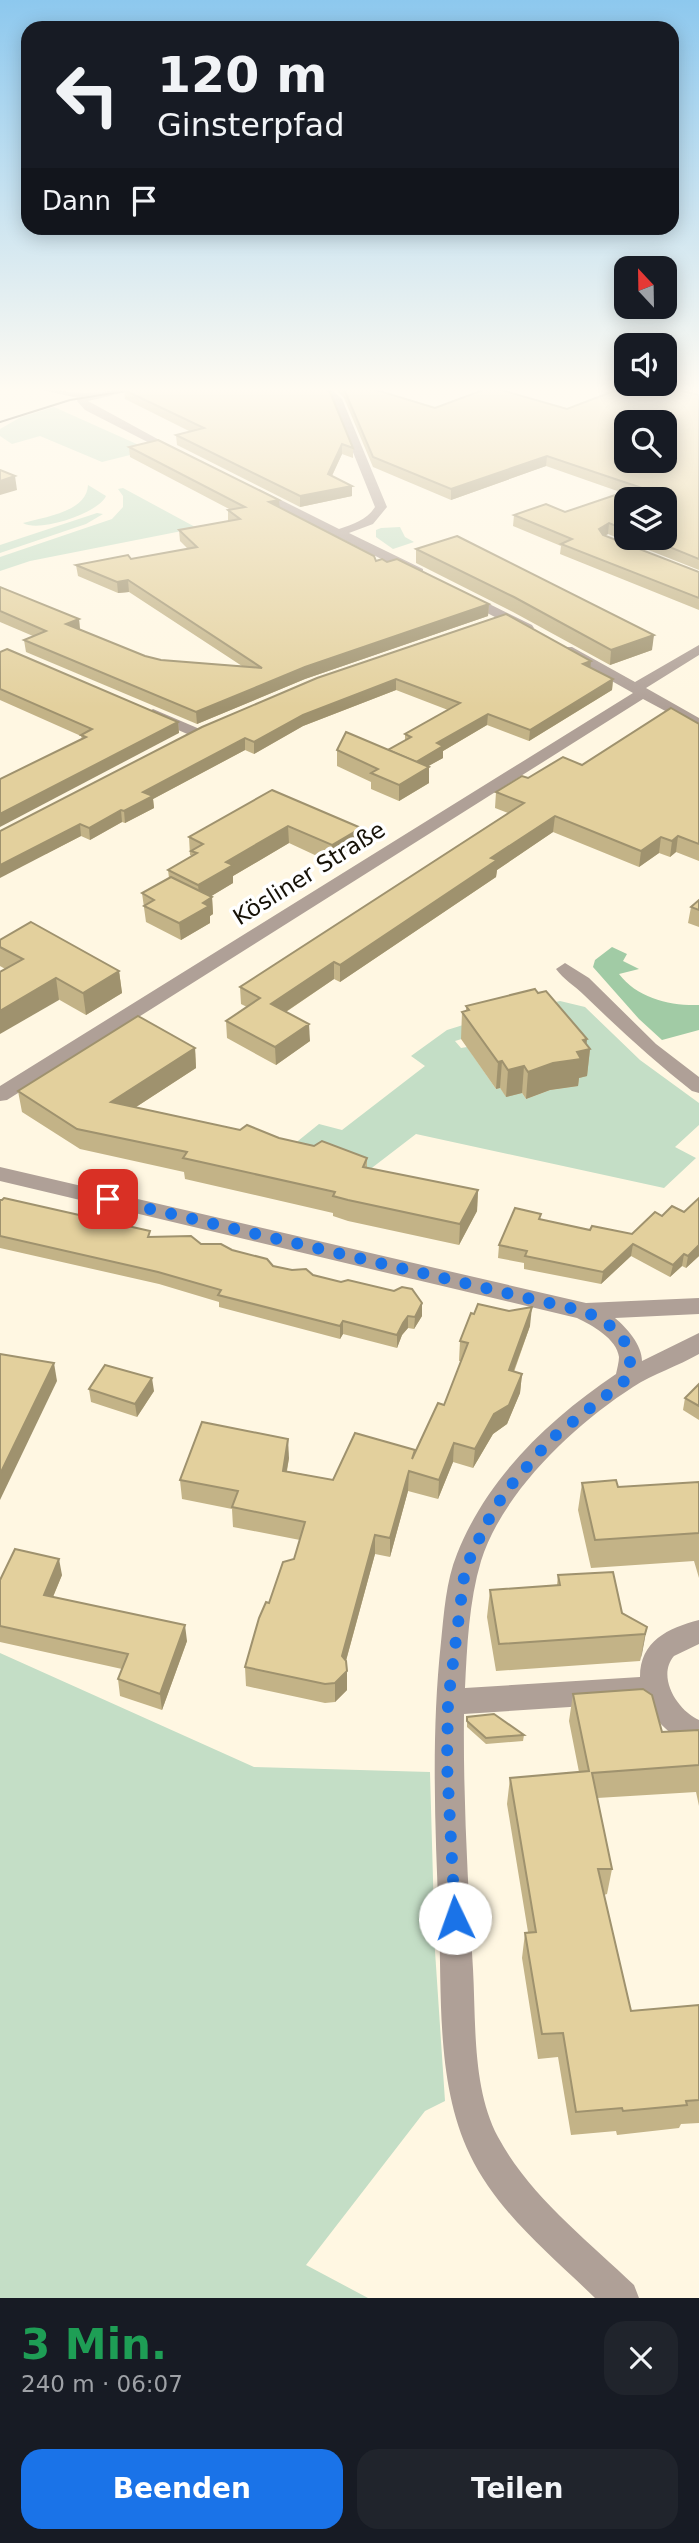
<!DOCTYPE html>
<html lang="de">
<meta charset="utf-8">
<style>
:root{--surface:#171b24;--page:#20242c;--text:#f1f3f6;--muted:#9ea1a6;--accent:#1a73e8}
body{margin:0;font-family:"DejaVu Sans",sans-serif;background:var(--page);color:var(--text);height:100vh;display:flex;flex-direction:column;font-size:26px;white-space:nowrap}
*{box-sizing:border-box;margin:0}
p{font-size:23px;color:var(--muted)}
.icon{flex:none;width:38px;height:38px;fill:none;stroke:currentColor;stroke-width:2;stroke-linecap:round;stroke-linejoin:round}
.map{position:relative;height:2298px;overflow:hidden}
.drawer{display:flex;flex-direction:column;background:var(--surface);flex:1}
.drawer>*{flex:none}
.top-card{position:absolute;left:21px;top:21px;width:658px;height:214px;border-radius:21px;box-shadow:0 4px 18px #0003;background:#171b24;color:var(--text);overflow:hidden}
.needle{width:46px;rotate:338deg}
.fabs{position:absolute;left:614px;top:256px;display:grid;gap:14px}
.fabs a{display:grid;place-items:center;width:63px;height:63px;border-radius:14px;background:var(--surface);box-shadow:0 4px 18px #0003;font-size:35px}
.pin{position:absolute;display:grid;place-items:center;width:60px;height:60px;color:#fff;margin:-30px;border-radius:14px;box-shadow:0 4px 10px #0006}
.me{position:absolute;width:77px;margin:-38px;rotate:357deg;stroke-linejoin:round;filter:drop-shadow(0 0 5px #0008)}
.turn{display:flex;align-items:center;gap:24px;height:147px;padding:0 21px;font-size:32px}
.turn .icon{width:91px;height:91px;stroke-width:2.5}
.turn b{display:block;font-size:49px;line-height:60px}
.then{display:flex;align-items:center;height:66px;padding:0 21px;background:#0003;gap:14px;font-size:26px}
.round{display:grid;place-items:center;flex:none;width:74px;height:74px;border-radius:21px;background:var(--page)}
.head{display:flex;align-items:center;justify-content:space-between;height:119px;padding:0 21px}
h1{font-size:42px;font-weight:700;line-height:52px;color:#1e9e55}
.button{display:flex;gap:14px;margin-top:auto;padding:14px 21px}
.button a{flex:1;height:80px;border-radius:21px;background:var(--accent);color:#fff;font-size:28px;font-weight:700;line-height:80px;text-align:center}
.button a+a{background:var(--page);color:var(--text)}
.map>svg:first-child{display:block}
.green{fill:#c4dec6}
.forest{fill:#a1cba5}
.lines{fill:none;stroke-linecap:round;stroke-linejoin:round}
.street{fill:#afa097;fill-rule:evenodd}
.tram{stroke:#2f2a1e;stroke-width:2}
.wall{fill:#c3b387;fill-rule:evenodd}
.shaded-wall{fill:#9f926e}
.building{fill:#e3d09d;stroke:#9f926e;stroke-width:2;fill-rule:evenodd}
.route{stroke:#1a73e8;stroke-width:12;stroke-dasharray:0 21.6}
.labels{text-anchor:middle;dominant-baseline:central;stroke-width:7;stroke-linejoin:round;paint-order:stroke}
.street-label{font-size:23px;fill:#171207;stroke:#fff}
</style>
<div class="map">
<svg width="699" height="2298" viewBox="0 0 699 2298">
<rect width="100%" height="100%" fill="#fff7e2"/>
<!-- green -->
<g class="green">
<polygon points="54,407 150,450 102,462 40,436 12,444 0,436 0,429 21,417"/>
<path d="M88,485L106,496C99,513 39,533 23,523C44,517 87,512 88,485Z"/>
<polygon points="123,488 197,528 30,561 0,571 0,557 112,519 123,507 123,496 118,489"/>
<polygon points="97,513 103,514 86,524 0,553 0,545"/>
<polygon points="400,527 405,537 414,542 393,549 376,537 376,530 381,528"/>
<polygon points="560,1001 585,1007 640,1060 699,1103 699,1125 675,1147 696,1158 664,1188 416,1134 360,1177 288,1149 319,1124 342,1130 425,1066 411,1056 447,1030 476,1021 468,1037 455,1041 461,1048 467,1047 496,1089 500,1088 506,1096 522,1093 526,1099 550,1090 577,1086 512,1012"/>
<polygon points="0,1653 254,1767 430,1772 435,1951 445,2101 425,2111 306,2265 368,2298 0,2298"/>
</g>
<!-- forest -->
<path class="forest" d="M612,947L627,954L623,961L639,969L619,974C637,998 670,1006 699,1005V1030L662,1040L639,1019L593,967L595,960Z"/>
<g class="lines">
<!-- street -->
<g class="street">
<path d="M24,386C45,386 65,393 85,393C107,393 130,386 152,386L88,401L185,454L175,456L85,410L77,401L78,398Z"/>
<path d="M316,386H328L342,399L387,507L373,524L349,533L423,569V575H413L249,492L259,489L339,529C353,524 367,520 375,507L332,400Z"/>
<polygon points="465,592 532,625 534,628 527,632 522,631 460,599 460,593"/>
<polygon points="699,645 699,655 646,688 699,718 699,729 643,699 7,1100 0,1101 0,1086 633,693 562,653 562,647 572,647 635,682"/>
<polygon points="153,709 202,730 205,733 197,738 192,736 148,717 145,714"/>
<path d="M565,963L589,978L656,1044L699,1077V1093L692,1091C654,1061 619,1029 584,995C575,986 563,979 556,969Z"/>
<path d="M0,1167L586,1303L699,1298V1314L615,1318C627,1328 642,1345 642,1361L699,1333V1354C678,1366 653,1374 633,1387C574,1425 502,1493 481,1561C469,1601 467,1647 465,1688L640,1677C640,1641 668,1628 699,1620V1644L674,1656C656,1677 678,1711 699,1720V1747C673,1737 659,1728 647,1702L464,1714C463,1799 468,1884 473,1969C476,2022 472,2088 498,2137C529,2195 587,2240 634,2285L639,2298H595C551,2255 497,2212 470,2155C436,2084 442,1998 439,1921C435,1828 431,1734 441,1642C444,1613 446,1581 457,1554C487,1478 549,1419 616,1374C617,1369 619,1362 619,1357C617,1339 592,1325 577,1318L0,1181Z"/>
</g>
<!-- tram -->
<polyline class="tram" points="0,422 70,400 156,386"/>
</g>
<!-- wall -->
<g class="wall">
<polygon points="136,386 323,386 353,448 353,458 342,454 332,476 352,496 300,507 177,445 176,435 191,432 125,399 124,390 136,387"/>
<path d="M332,386H372L368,387L435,408L567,409L699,395V570L608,534L605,536L699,572V610L560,554L561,546L513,526L514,515L565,512L623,493L546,466L451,500L373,467L344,398ZM626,499L665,537H626Z"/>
<polygon points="493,386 512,386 503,389"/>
<polygon points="667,386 699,386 699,393"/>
<polygon points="129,447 279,508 376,561 489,604 488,616 305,679 197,724 26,652 24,640 33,636 0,622 0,587 79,619 80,630 145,656 161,660 242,666 129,592 118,593 78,576 76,565 131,559 188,549 180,541 179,530 228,521 228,510 231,510 130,457"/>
<polygon points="416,549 652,650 610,665 513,612 416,563"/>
<polygon points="0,652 178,722 179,733 82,739 81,736 0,700"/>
<polygon points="590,667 613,679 612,690 529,741 487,725 443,751 443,758 428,766 429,783 399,801 371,789 371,782 337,766 337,750 388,750 405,741 405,734 448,710 396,690 303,726 254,754 245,750 153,799 154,808 125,823 122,822 90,840 81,836 46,854 0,831 317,678"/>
<polygon points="699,724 699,861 676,852 670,857 659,853 639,867 553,832 497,870 496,877 340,982 334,979 286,1012 310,1041 276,1065 227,1038 226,1021 247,1007 241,1004 240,987 508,813 495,808 496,792 528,778 582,765"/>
<polygon points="272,790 361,845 332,863 289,843 233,876 233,883 211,896 212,897 213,914 210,916 210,923 181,940 146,922 142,893 169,878 168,870 192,856 190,855 189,837"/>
<polygon points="699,900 699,927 688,923 691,907"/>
<polygon points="0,940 119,971 122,993 86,1015 0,966"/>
<polygon points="466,1006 586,1045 590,1049 587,1076 579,1078 578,1086 550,1090 526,1099 522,1093 506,1097 500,1088 496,1089 461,1039 462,1012 466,1011"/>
<polygon points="195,1048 196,1068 136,1107 367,1158 367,1168 478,1190 477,1211 459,1245 348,1221 333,1216 333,1213 185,1179 184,1172 80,1149 22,1112 18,1091"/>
<polygon points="699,1198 699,1256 686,1268 682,1266 670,1277 631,1256 601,1284 524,1269 524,1263 498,1258 499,1245 540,1219 590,1230 632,1234 662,1216 684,1212"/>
<polygon points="0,1200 150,1237 201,1244 232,1250 273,1266 313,1275 422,1316 414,1329 408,1328 402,1335 397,1348 343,1334 340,1339 219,1307 219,1302 159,1284 0,1248"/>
<polygon points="530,1326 514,1372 522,1374 520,1393 507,1424 493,1434 473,1468 453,1462 438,1499 408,1491 390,1557 375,1554 346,1661 347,1690 335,1702 325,1703 246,1686 245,1667 269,1603 294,1559 300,1540 233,1527 232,1509 182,1499 180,1480 289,1458 287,1471 333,1480 415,1450 414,1454 444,1405 461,1361 459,1361 460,1341"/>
<polygon points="699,1384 699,1420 683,1410 685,1398"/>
<polygon points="89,1389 154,1391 137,1417 91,1402"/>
<polygon points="699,1482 699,1578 694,1561 591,1568 578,1510 582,1483 618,1487"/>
<polygon points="62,1575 53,1597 187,1641 162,1710 120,1696 118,1679 122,1669 0,1642 0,1580"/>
<polygon points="558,1575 647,1627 640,1661 496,1671 487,1617 490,1590 557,1585"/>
<polygon points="573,1694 662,1732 699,1730 699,1806 696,1792 597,1798 612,1869 607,1894 604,1895 631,2011 699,2005 699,2123 681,2124 679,2128 617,2135 616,2131 571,2135 558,2057 538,2059 522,1958 525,1933 528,1932 507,1804 510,1778 579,1772 569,1721"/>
<polygon points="467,1717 524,1735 523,1741 486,1744 467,1727"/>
</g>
<!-- shaded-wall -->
<g class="shaded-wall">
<polygon points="342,444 342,454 328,484 328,474"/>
<polygon points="547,456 546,466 451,500 451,489"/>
<polygon points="15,476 17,490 0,495 0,481"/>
<polygon points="352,486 352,496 300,507 300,496"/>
<polygon points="279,500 280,511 269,502"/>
<polygon points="609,523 608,534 598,539 599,529"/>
<polygon points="128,580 129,592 118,593 117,582"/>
<polygon points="489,604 488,616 305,679 197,724 196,712 305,667"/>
<polygon points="79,619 80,631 66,624"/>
<polygon points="654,635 652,650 610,665 611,650"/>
<polygon points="591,661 590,672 583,664"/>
<polygon points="396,679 396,690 303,726 254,754 254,742 303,715"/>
<polygon points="613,679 612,690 529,741 530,730"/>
<polygon points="488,714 487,725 443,751 443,758 416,773 416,762 437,743"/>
<polygon points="178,722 179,733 0,827 0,814"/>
<polygon points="245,738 245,750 153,799 154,808 125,823 124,811 143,792"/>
<polygon points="429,767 429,783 399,801 399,785"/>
<polygon points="121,810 122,822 90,840 89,828"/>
<polygon points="555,816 553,832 497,870 496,877 340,982 340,965 491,858"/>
<polygon points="80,824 81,836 0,878 0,865"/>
<polygon points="288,826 289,843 233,876 233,883 200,903 198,885 226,862"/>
<polygon points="361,828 361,845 332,863 332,845"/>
<polygon points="678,836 676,852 670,857 672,841"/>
<polygon points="661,837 659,853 639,867 641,851"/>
<polygon points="212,897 213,914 210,916 210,923 181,940 179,923 203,903"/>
<polygon points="334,962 334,979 272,1021 271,1004"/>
<polygon points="119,971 122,993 86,1015 83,993"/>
<polygon points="56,978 59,1000 0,1034 0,1011"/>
<polygon points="309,1024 310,1041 276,1065 275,1047"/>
<polygon points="587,1039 586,1050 590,1049 587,1076 579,1078 578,1086 550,1090 526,1099 528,1072 577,1052 583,1040"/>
<polygon points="195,1048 196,1068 113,1122 111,1102"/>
<polygon points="502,1061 500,1088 496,1089 498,1062"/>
<polygon points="524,1066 522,1093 506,1097 508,1070"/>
<polygon points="478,1190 477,1211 459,1245 460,1224"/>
<polygon points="633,1244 631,1256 601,1284 603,1272"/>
<polygon points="699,1245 699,1256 686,1268 688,1256"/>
<polygon points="684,1254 682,1266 670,1277 673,1265"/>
<polygon points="422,1303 422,1316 414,1329 415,1317"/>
<polygon points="532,1307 530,1326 507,1389 509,1370"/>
<polygon points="408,1316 408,1328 402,1335 397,1348 397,1335 403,1323"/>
<polygon points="343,1321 343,1334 340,1339 340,1326"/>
<polygon points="54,1363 57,1381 0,1500 0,1474"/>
<polygon points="522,1374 520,1393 507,1424 493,1434 473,1468 475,1449 494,1414"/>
<polygon points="152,1378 154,1391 137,1417 135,1404"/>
<polygon points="288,1439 289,1458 283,1490 283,1471"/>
<polygon points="454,1443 453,1462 438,1499 439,1480"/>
<polygon points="409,1471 408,1491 390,1557 390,1538"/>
<polygon points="375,1535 375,1554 342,1675 342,1656"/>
<polygon points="59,1559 62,1575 47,1611 44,1595"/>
<polygon points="185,1625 187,1641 162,1710 160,1694"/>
<polygon points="647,1627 642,1654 640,1661 645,1634"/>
<polygon points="347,1671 347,1690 335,1702 335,1683"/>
</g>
<!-- building -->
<g class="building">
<polygon points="141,386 323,386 330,392 353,448 342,444 328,474 352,486 300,496 176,435 204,428 124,390"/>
<path d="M342,386H363L435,408L491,387L567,409L627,386H663L699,395V559L645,537H665V499H626V530L609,523L599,529L603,535L699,572V598L561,544L572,539L514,515L546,504L565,512L639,487L547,456L451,489L373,457L344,389ZM626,422H665V460H626Z"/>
<polygon points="158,440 279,500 269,502 374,556 376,561 382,559 387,562 397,559 489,604 305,667 196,712 24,640 46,631 0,611 0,587 79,619 66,624 145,656 161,660 262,668 128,580 117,582 76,565 128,555 131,559 197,547 179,530 240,519 228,510 245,507 129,447"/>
<polygon points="0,470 15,476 0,481"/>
<polygon points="457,536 654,635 611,650 514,597 416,549"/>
<polygon points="506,614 591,661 583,664 613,679 530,730 488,714 437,743 443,746 416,762 388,750 411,737 405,734 460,703 396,679 303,715 254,742 245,738 143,792 153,796 124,811 121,810 89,828 80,824 0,865 0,831 202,727 317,678"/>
<polygon points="7,649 178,722 0,814 0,779 86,737 81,735 92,729 0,689 0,652"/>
<polygon points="671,708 699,724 699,844 678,836 672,841 661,837 641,851 555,816 491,858 497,860 340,965 334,962 271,1004 309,1024 275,1047 226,1021 260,998 240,987 524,803 496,792 522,776 528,778 563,757 582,765"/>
<polygon points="346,732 429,767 399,785 371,773 378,769 337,750"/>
<polygon points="272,790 361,828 332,845 288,826 226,862 233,865 198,885 168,870 197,853 191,851 203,844 189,837"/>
<polygon points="171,877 212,897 203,903 209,906 179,923 144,906 154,900 142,893"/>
<polygon points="699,900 699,910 691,907"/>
<polygon points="31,922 119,971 83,993 56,978 0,1011 0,972 23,959 0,947 0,940"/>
<polygon points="535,989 538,993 546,991 587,1039 583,1040 590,1049 577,1052 581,1059 553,1063 528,1072 524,1066 508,1070 502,1061 498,1062 462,1012 469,1010 466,1006"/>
<polygon points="138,1016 195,1048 111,1102 240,1130 247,1125 279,1138 314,1146 322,1141 367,1158 363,1167 478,1190 460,1224 348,1200 333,1196 335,1192 183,1158 187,1152 77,1129 18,1091"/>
<polygon points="4,1198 150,1231 148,1237 191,1236 201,1244 221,1244 232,1250 267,1259 273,1266 292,1270 306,1269 313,1275 341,1282 348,1280 394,1291 402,1287 412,1289 422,1303 415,1317 408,1316 403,1323 397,1335 343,1321 340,1326 218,1295 221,1290 158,1272 0,1236 0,1200 2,1200"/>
<polygon points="699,1198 699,1245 688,1256 684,1254 673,1265 633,1244 603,1272 525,1256 527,1251 499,1245 515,1208 541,1214 539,1219 590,1230 592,1226 632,1234 655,1212 662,1216 672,1206 684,1212"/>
<polygon points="478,1304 509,1311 532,1307 509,1370 522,1374 509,1405 494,1414 475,1449 454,1443 439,1480 409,1471 390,1538 375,1535 342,1656 346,1661 347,1671 335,1683 325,1684 245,1667 259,1618 266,1602 269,1603 283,1562 294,1559 305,1522 232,1507 238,1491 180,1480 202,1422 288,1439 283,1471 333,1480 355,1433 415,1450 412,1459 438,1403 444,1405 468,1343 460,1341 471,1313 474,1314"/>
<polygon points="0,1354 54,1363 0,1474"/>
<polygon points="105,1365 152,1378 135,1404 89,1389"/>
<polygon points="699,1384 699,1406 685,1398"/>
<polygon points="616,1480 618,1487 699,1482 699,1533 595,1540 582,1483"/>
<polygon points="15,1549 59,1559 44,1595 185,1625 160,1694 118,1679 128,1654 0,1626 0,1580"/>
<polygon points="613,1572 622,1613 647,1627 645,1634 499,1644 490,1590 560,1585 558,1575"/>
<polygon points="643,1689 652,1695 662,1732 699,1730 699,1765 592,1773 612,1869 598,1869 631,2011 699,2005 699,2100 686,2101 687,2105 623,2111 622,2108 576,2112 563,2033 542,2034 525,1933 536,1932 510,1778 589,1771 573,1694"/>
<polygon points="494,1714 524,1735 486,1738 467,1721 467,1717"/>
</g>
<!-- sky -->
<linearGradient id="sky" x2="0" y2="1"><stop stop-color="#8dc8ee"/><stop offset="0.55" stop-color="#fffbf2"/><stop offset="1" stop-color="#fffbf2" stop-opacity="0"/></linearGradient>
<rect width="699" height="708" fill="url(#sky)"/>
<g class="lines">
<!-- route -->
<path class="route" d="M108,1199L583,1311C613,1323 639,1344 627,1379L551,1439L505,1492L486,1524L465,1569L448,1702L447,1764L455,1918"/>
</g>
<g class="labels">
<!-- street labels -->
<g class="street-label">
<text transform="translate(309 873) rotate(-32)">Kösliner Straße</text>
</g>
</g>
</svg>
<div class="fabs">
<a><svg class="needle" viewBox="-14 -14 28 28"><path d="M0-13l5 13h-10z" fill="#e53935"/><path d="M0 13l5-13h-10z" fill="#9ea1a6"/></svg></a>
<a><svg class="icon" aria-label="sound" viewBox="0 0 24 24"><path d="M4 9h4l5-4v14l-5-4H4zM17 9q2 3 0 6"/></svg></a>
<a><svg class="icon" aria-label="search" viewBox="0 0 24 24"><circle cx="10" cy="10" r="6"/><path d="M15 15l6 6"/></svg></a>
<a><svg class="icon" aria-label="layers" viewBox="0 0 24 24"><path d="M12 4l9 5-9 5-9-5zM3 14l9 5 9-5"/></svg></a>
</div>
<div class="pin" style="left:108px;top:1199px;background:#d93025"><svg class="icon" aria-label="arrive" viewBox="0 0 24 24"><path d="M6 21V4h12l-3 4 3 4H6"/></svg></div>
<svg class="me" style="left:455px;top:1918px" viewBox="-20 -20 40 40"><circle r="19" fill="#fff"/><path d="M0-13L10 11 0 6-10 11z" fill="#1a73e8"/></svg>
<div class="top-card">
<div class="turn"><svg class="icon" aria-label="left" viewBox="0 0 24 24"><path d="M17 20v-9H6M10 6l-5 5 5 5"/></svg><div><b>120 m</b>Ginsterpfad</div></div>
<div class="then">Dann<svg class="icon" aria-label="arrive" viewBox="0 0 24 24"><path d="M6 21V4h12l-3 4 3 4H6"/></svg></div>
</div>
</div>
<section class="drawer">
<div class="head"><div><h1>3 Min.</h1><p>240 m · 06:07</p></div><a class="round"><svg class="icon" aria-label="close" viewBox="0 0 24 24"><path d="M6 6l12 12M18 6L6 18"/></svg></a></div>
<div class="button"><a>Beenden</a><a>Teilen</a></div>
</section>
